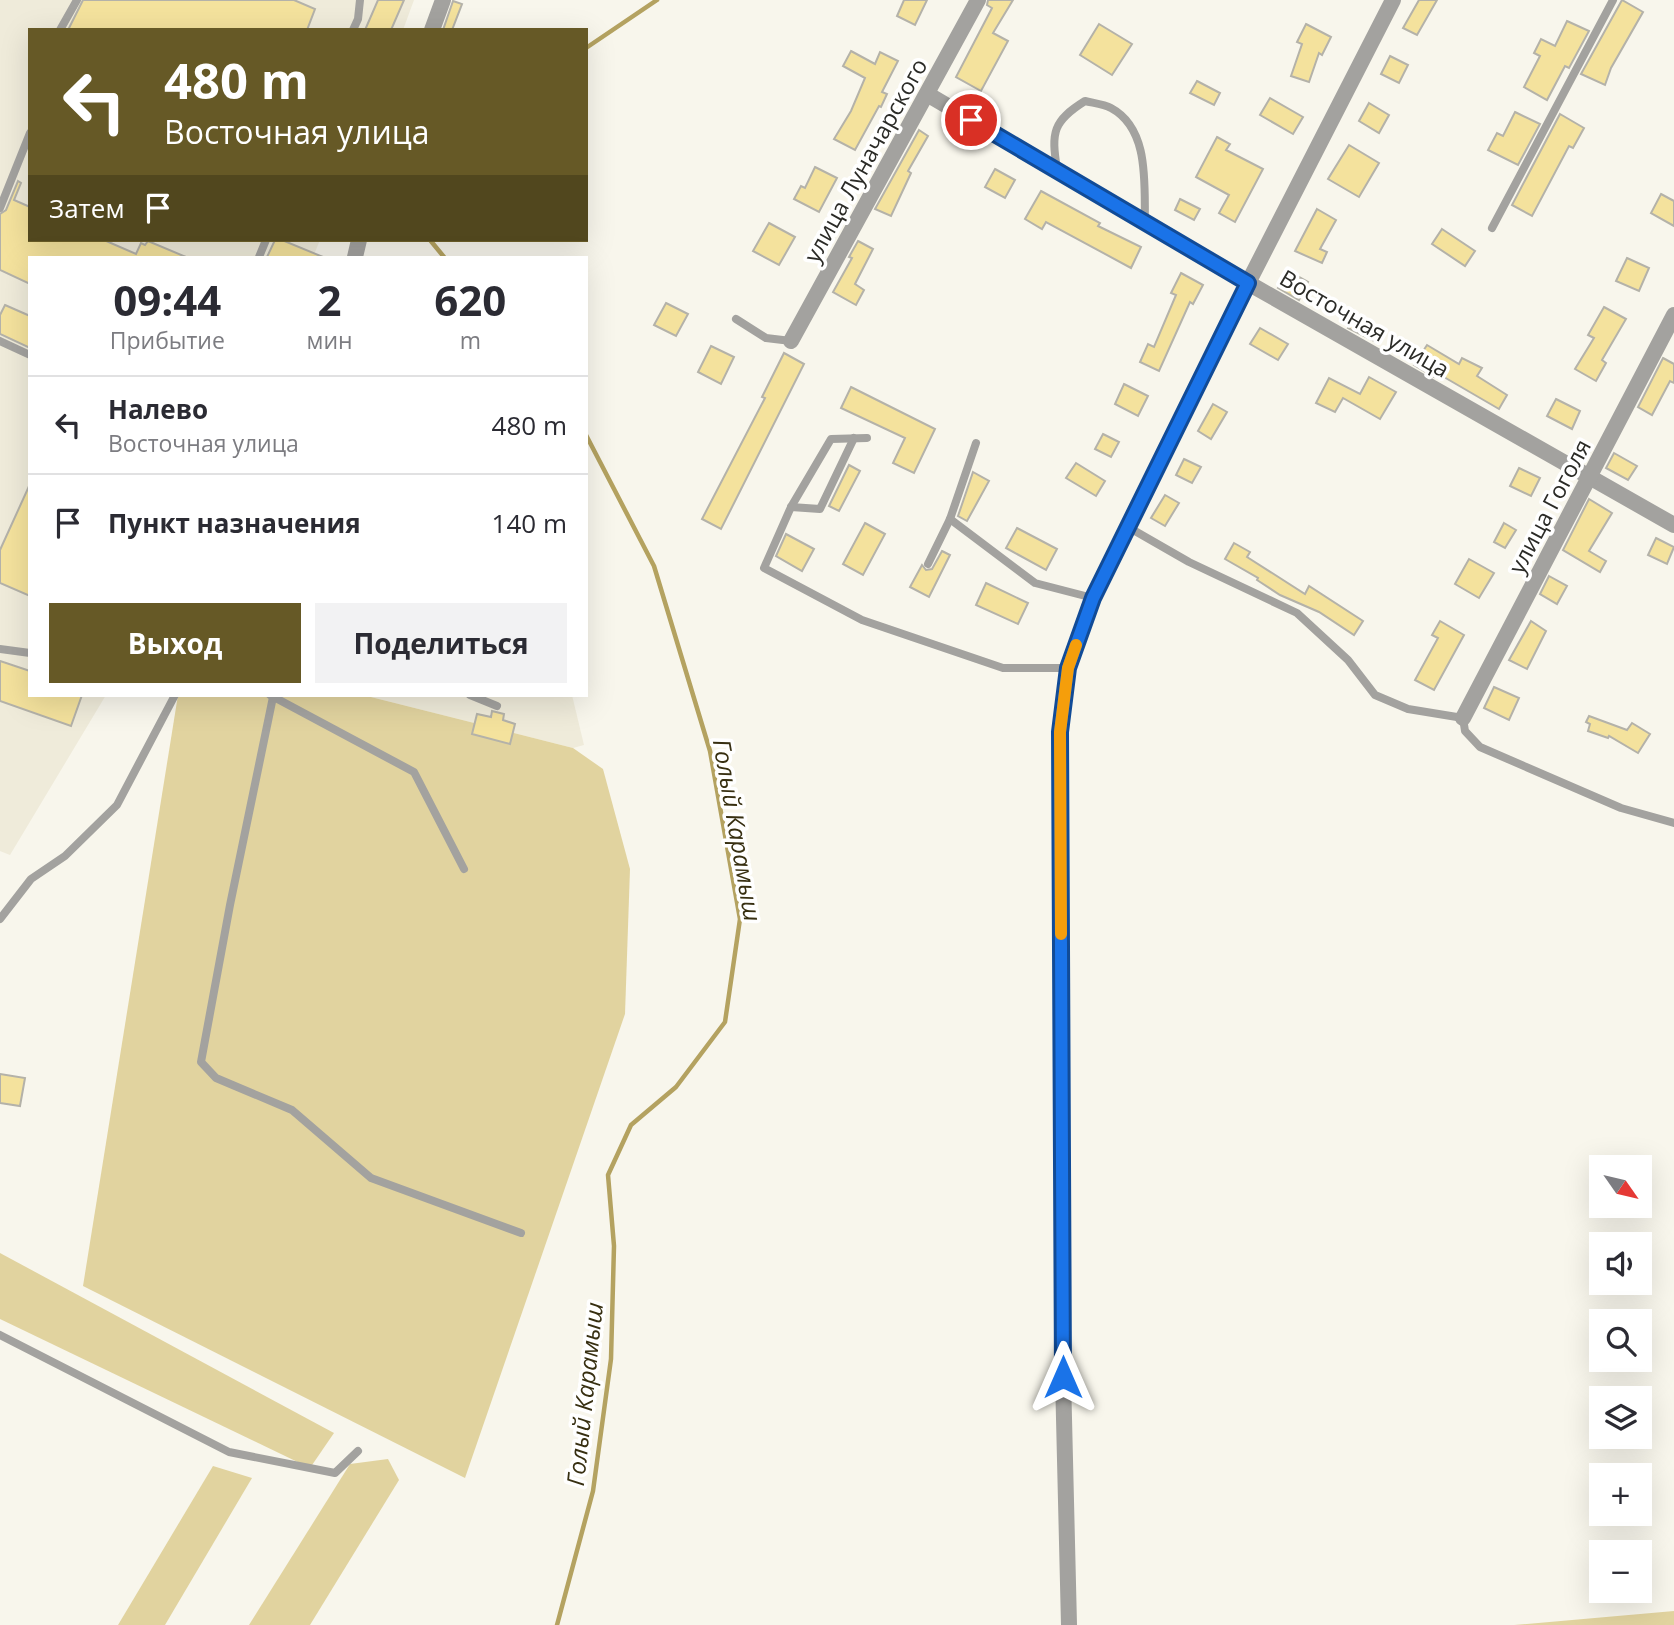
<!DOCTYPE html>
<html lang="ru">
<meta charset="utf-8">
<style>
:root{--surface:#fff;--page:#f2f2f3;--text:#2b2b33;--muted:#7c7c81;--line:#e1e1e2;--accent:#665926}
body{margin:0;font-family:"Open Sans",sans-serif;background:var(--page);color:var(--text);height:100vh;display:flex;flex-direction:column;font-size:26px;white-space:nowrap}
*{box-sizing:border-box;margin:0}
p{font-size:23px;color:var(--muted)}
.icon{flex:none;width:38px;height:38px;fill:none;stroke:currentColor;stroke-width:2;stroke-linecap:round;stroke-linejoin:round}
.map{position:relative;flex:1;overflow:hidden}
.side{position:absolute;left:28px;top:256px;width:560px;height:441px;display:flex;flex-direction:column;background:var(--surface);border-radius:0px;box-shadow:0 7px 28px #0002}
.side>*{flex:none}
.hud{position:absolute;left:28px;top:28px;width:560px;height:214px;border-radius:0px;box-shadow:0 7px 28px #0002;background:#665926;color:#fff;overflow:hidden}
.needle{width:46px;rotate:124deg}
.controls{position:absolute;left:1589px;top:1155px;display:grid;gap:14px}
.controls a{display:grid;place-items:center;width:63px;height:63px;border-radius:0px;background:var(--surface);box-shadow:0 7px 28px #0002;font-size:35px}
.pin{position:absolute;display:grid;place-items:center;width:60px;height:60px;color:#fff;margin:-30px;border:4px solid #fff;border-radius:50%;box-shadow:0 2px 7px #0007}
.me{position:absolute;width:77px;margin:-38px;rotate:0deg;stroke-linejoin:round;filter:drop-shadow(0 0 5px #0008)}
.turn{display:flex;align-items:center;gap:24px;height:147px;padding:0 21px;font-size:32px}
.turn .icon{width:91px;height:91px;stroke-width:2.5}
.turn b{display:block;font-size:49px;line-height:60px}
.then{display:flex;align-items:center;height:66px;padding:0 21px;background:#0003;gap:14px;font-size:26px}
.eta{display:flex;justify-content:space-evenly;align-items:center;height:119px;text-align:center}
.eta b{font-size:42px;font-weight:700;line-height:49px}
.primary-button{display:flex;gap:14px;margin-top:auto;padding:14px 21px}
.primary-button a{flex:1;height:80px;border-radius:0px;background:var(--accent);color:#fff;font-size:28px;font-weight:700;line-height:80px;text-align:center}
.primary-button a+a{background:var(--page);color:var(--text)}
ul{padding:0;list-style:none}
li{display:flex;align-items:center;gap:21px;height:98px;padding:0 21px;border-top:2px solid var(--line)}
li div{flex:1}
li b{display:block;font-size:26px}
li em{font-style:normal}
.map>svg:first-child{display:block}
.built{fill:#efebda}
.green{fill:#e1d39f}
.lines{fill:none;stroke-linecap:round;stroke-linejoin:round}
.stream{stroke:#b4a260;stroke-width:4.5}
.building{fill:#f4e29d;stroke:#b4b2a9;stroke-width:2}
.service{stroke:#a3a29f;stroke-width:8}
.minor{stroke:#a3a29f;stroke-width:16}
.route-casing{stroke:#114b97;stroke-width:18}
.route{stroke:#1a73e8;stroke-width:12}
.slow{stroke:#f59e0b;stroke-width:12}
.labels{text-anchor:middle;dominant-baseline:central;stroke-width:7;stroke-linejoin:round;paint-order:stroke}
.street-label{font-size:23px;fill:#2b2b27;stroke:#fff}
.water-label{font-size:24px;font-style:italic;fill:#372f11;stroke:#fff}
</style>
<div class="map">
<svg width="1674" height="1625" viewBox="0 0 1674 1625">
<rect width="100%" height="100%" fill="#f8f6ec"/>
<!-- built -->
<g class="built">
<polygon points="0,0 414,0 403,30 30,30 30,240 320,240 313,257 30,257 30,695 106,695 10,855 0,851"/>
<polygon points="363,695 572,695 584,745 573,748"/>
</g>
<!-- green -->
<g class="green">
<polygon points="178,695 363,695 573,748 603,769 630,869 625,1014 465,1478 83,1286"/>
<polygon points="0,1253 334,1433 310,1468 0,1319"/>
<polygon points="388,1459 399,1480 310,1625 249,1625 350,1464"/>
<polygon points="213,1466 252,1478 165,1625 118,1625"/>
<polygon points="1674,1611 1674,1625 1514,1625"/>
</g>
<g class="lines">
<!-- stream -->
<g class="stream">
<polyline points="586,48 657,0"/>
<polyline points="430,240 444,257"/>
<polyline points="557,1625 593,1491 611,1359 614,1246 608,1175 631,1125 676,1087 725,1022 740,919 710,751 654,566 586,435"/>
</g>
</g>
<!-- building -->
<g class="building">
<polygon points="83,0 294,0 315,9 307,30 68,30"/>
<polygon points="378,0 404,0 391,30 365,30"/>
<polygon points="904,0 927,0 915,25 897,16"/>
<polygon points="988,0 1013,0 993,33 1008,41 981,91 956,77 992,8 987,5"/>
<polygon points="1419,0 1437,0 1417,35 1403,28"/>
<polygon points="1622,0 1643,12 1611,68 1605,85 1581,74"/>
<polygon points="453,1 462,4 452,30 443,30"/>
<polygon points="1567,21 1589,31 1569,68 1565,66 1547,100 1524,87 1540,56 1534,53 1541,39 1555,46"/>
<polygon points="1099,24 1132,44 1112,75 1080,55"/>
<polygon points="1306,24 1331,37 1322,55 1319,53 1309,82 1291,76 1302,44 1297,42"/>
<polygon points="851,51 875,64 880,52 898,61 882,92 887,94 881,107 879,106 855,150 834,139 851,111 865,78 843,66"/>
<polygon points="1390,56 1408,65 1399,83 1381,74"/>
<polygon points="1197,81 1220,93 1214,105 1190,93"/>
<polygon points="1270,98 1303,117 1293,134 1260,115"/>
<polygon points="1369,103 1389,115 1379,133 1359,121"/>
<polygon points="1515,112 1540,124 1518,165 1488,150 1497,133 1503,136"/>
<polygon points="1560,114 1584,128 1573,148 1569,146 1532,216 1512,205"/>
<polygon points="919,130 928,136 908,171 911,173 891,216 875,209"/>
<polygon points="1217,137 1230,144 1226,150 1263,169 1235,222 1219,213 1229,195 1196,177"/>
<polygon points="1349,145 1379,163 1359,197 1328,179"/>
<polygon points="815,167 837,178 819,212 794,199 801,186 805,188"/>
<polygon points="995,169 1015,180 1005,198 985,187"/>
<polygon points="18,181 21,183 14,200 30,207 30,240 104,240 136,254 141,243 145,245 148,241 186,257 30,257 30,284 0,270 0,214 6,210"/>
<polygon points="1041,191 1100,223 1098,226 1141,247 1131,268 1046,222 1042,229 1025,219"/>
<polygon points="1661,194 1674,201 1674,226 1651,213"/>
<polygon points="1180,199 1200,209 1194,220 1175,210"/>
<polygon points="1317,209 1336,220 1320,249 1327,252 1322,263 1295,251"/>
<polygon points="769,223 795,237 779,265 753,251"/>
<polygon points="1442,229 1475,251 1465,266 1432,244"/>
<polygon points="275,240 282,240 323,257 267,257"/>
<polygon points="858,241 873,249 855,284 864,290 856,305 833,292 852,258 849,257"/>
<polygon points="1627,258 1649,268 1639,291 1616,281"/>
<polygon points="1288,271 1308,282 1299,300 1278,288"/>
<polygon points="1181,273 1203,285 1193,304 1190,302 1159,371 1140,362 1148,344 1154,347 1176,295 1171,293"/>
<polygon points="666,303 688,314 676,336 654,325"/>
<polygon points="5,305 30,316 30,348 0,334 0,315"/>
<polygon points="1604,307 1626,319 1602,360 1606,363 1596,381 1575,369 1594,338 1588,335"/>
<polygon points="1353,317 1382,330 1376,342 1348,328"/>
<polygon points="1260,328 1288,344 1278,360 1250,344"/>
<polygon points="1427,345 1459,364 1462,358 1482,368 1477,376 1507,395 1499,409 1437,373 1434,377 1414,365"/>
<polygon points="711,346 734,357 721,384 698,372"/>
<polygon points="784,353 804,364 721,529 702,519 765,398 762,397"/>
<polygon points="1663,358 1674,364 1674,383 1670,381 1652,415 1638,407"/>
<polygon points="1369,377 1396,392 1380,419 1343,398 1335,412 1316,403 1329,378 1360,394"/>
<polygon points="1124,384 1148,396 1138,416 1115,404"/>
<polygon points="851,387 935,429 914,473 893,463 905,438 841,408"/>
<polygon points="1556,399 1580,411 1572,429 1547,416"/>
<polygon points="1213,404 1227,412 1211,439 1198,431"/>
<polygon points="1103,434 1119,442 1111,457 1095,449"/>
<polygon points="1614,453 1637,466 1628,480 1606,468"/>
<polygon points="1184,459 1201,467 1192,483 1176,475"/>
<polygon points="1076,463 1105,481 1096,496 1066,478"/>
<polygon points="849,465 860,471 839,511 829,506"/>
<polygon points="1519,468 1540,478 1531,496 1510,486"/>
<polygon points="973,472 989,481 967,521 958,516"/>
<polygon points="30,484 30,596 0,583 0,550"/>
<polygon points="1165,495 1179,503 1165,526 1151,518"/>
<polygon points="1589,499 1612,513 1589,551 1606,561 1600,572 1563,550"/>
<polygon points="865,523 885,534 863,575 843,564"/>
<polygon points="1504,523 1516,530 1505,548 1494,542"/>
<polygon points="1017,528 1057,549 1046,570 1006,548"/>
<polygon points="786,534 814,549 802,571 776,556"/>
<polygon points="1656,538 1674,547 1667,564 1648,555"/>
<polygon points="1234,543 1250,552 1247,557 1305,594 1309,586 1363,621 1354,635 1319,612 1280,595 1257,580 1258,578 1225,559"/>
<polygon points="942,551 950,555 929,597 910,587 922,565 926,570 932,569"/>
<polygon points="1469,559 1494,573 1479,598 1455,584"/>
<polygon points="1549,576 1567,586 1557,604 1540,594"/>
<polygon points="986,583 1028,603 1018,624 976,605"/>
<polygon points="1440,621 1464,635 1434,690 1415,680 1438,638 1432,635"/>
<polygon points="1531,621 1546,631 1527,669 1509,660"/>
<polygon points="0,661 30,671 30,695 82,695 71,726 0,701"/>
<polygon points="1494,687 1519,698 1509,720 1484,708"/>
<polygon points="492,711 504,714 503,720 515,724 510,744 472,734 477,714 491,717"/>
<polygon points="1589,716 1627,730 1632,723 1650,734 1638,753 1609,736 1608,738 1588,731 1590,724 1586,722"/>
<polygon points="0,1074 25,1078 20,1106 0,1103"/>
</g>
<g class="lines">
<!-- service -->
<g class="service">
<polyline points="60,30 77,0"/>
<polyline points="353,30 358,19 360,0"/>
<path d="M1057,169C1051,132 1053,121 1085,101C1093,103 1104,104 1111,108C1150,129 1144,185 1145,222"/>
<polyline points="0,208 30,133"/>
<polyline points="1492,228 1613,0"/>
<polyline points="259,257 266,240"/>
<polyline points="736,319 766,338 791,341"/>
<polyline points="0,341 30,355"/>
<polyline points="867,438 831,439 791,507 764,568 862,620 1003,668 1068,668"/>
<polyline points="791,507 820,509 854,438"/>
<polyline points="950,519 1035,583 1093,598"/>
<polyline points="1128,527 1189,562 1297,613 1348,660 1375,695 1408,709 1463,718 1465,731 1480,747 1621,808 1674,823"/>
<polyline points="928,564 950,519 976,443"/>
<polyline points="0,649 30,653"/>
<polyline points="270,695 414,772 464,869"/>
<polyline points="470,695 497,706"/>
<polyline points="273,697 230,905 201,1062 216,1078 292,1110 371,1178 521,1233"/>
<polyline points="0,919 31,879 65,856 117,805 175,695"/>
<polyline points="0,1335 229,1452 335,1473 358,1451"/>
</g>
<!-- minor -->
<g class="minor">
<polyline points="432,30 443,0"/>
<polyline points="927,94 1248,283 1674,525"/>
<polyline points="355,257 359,240"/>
<polyline points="791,341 978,0"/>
<polyline points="1463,718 1674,315"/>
<polyline points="1069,1625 1063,1377 1060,732 1068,668 1093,598 1248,283 1393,0"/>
</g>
</g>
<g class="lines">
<defs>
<polyline id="route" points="971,120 1248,283 1093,598 1068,668 1060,732 1063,1377"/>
</defs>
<!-- route casing -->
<use href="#route" class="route-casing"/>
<!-- route -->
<use href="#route" class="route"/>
<!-- slow -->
<polyline class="slow" points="1061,934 1060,732 1068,668 1076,645"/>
</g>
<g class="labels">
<!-- street labels -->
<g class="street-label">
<text transform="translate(865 160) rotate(-61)">улица Луначарского</text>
<text transform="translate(1365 323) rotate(30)">Восточная улица</text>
<text transform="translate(1549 506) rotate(-62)">улица Гоголя</text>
</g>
<!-- water labels -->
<g class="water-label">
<text transform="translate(738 830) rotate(80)">Голый Карамыш</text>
<text transform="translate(584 1394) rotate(-84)">Голый Карамыш</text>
</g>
</g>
</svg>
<div class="controls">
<a><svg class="needle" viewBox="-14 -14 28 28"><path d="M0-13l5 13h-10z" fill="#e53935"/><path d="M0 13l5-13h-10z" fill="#7c7c81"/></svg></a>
<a><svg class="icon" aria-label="sound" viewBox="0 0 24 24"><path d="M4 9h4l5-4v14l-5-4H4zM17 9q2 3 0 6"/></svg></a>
<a><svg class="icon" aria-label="search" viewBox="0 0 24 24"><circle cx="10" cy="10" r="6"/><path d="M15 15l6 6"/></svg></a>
<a><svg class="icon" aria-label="layers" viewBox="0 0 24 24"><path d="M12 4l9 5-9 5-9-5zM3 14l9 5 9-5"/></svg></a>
<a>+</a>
<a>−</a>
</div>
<div class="pin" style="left:971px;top:120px;background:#d93025"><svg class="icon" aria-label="arrive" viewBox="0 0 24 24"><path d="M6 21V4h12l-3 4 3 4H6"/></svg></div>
<svg class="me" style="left:1063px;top:1377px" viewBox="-20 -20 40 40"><path d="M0-17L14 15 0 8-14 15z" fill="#1a73e8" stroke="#fff" stroke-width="4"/></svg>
<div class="hud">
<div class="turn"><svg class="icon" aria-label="left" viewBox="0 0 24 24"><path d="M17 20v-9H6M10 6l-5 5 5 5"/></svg><div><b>480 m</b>Восточная улица</div></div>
<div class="then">Затем<svg class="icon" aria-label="arrive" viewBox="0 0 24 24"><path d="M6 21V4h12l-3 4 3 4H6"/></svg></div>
</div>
<section class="side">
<div class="eta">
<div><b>09:44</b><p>Прибытие</p></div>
<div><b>2</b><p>мин</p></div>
<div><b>620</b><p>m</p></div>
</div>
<ul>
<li><svg class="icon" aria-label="left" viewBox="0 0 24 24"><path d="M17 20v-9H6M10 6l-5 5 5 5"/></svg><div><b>Налево</b><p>Восточная улица</p></div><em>480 m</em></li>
<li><svg class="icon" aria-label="arrive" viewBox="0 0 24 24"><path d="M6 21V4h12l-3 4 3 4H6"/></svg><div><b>Пункт назначения</b></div><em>140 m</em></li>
</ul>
<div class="primary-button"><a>Выход</a><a>Поделиться</a></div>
</section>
</div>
